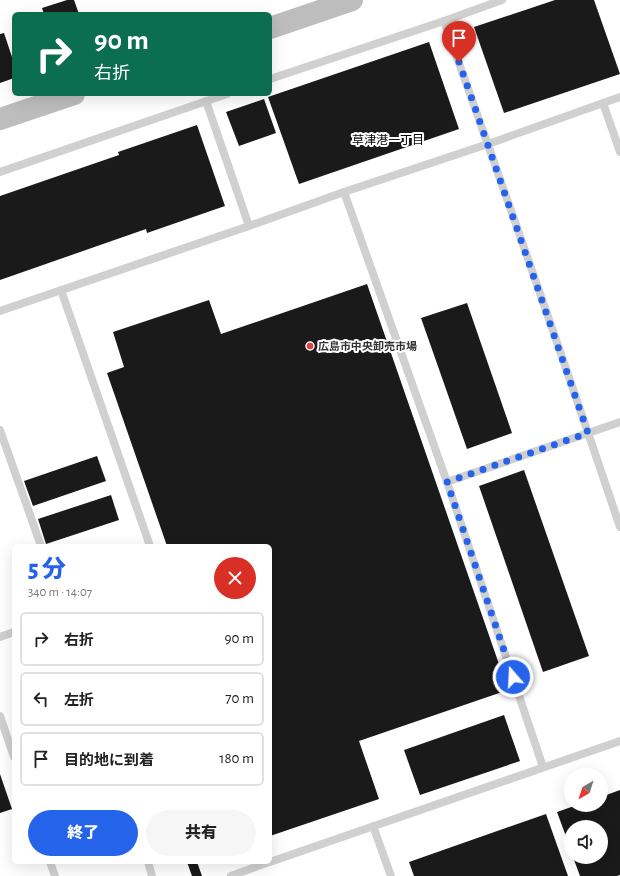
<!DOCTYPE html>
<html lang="ja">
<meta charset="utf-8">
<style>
:root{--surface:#fff;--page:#f6f6f6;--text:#222;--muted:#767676;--line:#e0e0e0;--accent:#2563eb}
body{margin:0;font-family:"Alegreya Sans","Noto Sans JP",sans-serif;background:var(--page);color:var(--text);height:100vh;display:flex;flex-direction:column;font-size:15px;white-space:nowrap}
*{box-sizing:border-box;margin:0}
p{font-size:13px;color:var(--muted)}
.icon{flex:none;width:22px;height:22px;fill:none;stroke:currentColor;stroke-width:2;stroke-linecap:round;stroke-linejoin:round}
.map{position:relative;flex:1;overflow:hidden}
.drawer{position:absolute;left:12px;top:544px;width:260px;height:320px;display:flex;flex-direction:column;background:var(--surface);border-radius:6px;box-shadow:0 4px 16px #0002}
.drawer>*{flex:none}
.top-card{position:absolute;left:12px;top:12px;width:260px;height:84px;border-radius:6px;box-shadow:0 4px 16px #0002;background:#0b6e4f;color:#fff;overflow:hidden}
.needle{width:26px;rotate:219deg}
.fabs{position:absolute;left:564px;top:768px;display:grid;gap:8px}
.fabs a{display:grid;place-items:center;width:44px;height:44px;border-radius:50%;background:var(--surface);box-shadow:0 4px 16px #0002;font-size:20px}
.pin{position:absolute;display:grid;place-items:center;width:34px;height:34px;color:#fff;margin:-41px -17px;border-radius:50% 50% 50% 0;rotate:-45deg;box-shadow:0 0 4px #0007}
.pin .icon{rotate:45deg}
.me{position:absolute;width:44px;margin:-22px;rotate:341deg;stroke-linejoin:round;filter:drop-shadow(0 0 3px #0008)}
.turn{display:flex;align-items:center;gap:14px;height:84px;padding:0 16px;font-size:18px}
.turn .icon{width:52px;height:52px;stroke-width:2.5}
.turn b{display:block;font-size:28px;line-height:34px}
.round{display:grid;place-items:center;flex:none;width:42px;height:42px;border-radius:21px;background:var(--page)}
.summary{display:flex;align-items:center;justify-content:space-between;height:68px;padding:0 16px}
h1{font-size:24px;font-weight:800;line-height:30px;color:var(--accent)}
.button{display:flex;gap:8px;margin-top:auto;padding:8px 16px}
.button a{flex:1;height:46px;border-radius:24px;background:var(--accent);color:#fff;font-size:16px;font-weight:800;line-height:46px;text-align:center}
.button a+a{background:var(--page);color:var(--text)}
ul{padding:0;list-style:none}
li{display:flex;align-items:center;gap:12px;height:54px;margin:0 8px 6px;padding:0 8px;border:2px solid var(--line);border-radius:6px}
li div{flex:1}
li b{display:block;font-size:15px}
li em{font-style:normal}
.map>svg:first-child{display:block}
.building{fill:#1a1a1a}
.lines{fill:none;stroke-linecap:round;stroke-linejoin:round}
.lane{stroke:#d0d0d0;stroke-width:8}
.secondary{stroke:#bdbdbd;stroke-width:22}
.route{stroke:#2563eb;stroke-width:7;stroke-dasharray:0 12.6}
.poi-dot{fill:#e63946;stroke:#fff;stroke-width:1.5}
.labels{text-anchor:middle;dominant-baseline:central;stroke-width:4;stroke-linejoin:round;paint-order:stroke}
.poi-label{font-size:11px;font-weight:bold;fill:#333;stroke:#fff;text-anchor:start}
.neighbourhood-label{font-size:12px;fill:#000;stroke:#fff}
</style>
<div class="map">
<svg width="620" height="876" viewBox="0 0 620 876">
<rect width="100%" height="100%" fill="#fff"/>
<!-- building -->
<g class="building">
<polygon points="67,0 74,0 79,14 44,14 42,8"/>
<polygon points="555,0 594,0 620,74 504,113 474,27"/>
<polygon points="4,33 14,63 14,78 0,83 0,34"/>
<polygon points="429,42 459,129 299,184 268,97"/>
<polygon points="264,99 276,133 239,146 226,112"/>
<polygon points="197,125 225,206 147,233 146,229 0,280 0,196 119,155 118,152"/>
<polygon points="367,284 508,690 359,741 379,799 270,836 270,546 167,546 107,373 124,367 113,332 209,300 221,334"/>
<polygon points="467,303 512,433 467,449 421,318"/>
<polygon points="97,456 106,481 33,506 24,481"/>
<polygon points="524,470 589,656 543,672 479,486"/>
<polygon points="111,495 119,520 46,544 38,519"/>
<polygon points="504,715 520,761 420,795 404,750"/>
<polygon points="0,774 12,809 0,813"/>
<polygon points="620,790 620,875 617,876 580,876 573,857 601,857 601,827 571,827 571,850 557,812 577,805 601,805 601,797"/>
<polygon points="546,814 568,876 414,876 409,862"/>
<polygon points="187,862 197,862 202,876 192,876"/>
</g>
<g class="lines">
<!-- lane -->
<g class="lane">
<path d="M444,21C504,189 563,358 620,527"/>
<polyline points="270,79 444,21 502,0"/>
<polyline points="206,101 249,226"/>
<polyline points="603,103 620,152"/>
<polyline points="0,172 227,94"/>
<polyline points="344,192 447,482 543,767"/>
<polyline points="61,290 150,546"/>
<polyline points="0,311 249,226 344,192 488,144 620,97"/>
<polyline points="0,430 41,546"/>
<polyline points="447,482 620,422"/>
<polyline points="0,637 14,632"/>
<polyline points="0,716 14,757"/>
<polyline points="373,826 391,876"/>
<polyline points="50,862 55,876"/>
<polyline points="148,862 152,876"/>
<polyline points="270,862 620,741"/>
<polyline points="231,876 269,862"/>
</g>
<!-- secondary -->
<g class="secondary">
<polyline points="270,28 352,0"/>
<polyline points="0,119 74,94"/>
</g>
</g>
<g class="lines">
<!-- route -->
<polyline class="route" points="459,62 588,433 447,482 513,677"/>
</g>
<!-- markers -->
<circle class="poi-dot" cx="310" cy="346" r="4"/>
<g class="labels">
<!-- poi labels -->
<g class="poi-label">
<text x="318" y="346">広島市中央卸売市場</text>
</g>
<!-- neighbourhood labels -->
<g class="neighbourhood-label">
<text x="388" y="140">草津港一丁目</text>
</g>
</g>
</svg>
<div class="fabs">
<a><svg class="needle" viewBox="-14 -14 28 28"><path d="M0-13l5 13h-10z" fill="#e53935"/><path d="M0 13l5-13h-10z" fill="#767676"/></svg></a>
<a><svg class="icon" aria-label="sound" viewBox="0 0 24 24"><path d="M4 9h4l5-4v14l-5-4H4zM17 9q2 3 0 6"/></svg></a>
</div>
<div class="pin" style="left:459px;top:62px;background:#d93025"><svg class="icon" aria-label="arrive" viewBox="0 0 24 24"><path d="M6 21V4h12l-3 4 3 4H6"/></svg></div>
<svg class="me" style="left:513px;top:677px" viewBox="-20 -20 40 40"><circle r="17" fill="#2563eb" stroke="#fff" stroke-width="3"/><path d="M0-11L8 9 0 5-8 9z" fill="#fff"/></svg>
<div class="top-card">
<div class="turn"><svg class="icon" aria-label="right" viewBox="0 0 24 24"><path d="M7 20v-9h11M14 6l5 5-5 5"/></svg><div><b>90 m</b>右折</div></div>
</div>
<section class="drawer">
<div class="summary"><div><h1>5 分</h1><p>340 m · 14:07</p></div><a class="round" style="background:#d93025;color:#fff"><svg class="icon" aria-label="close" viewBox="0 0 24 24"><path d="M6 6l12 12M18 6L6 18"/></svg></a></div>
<ul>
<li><svg class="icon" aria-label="right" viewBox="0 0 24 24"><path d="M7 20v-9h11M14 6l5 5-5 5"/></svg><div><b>右折</b></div><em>90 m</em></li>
<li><svg class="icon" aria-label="left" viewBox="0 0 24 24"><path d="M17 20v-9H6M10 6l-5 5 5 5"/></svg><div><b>左折</b></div><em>70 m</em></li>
<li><svg class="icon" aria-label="arrive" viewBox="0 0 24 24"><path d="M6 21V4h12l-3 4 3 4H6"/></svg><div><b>目的地に到着</b></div><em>180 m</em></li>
</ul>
<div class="button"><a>終了</a><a>共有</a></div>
</section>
</div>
